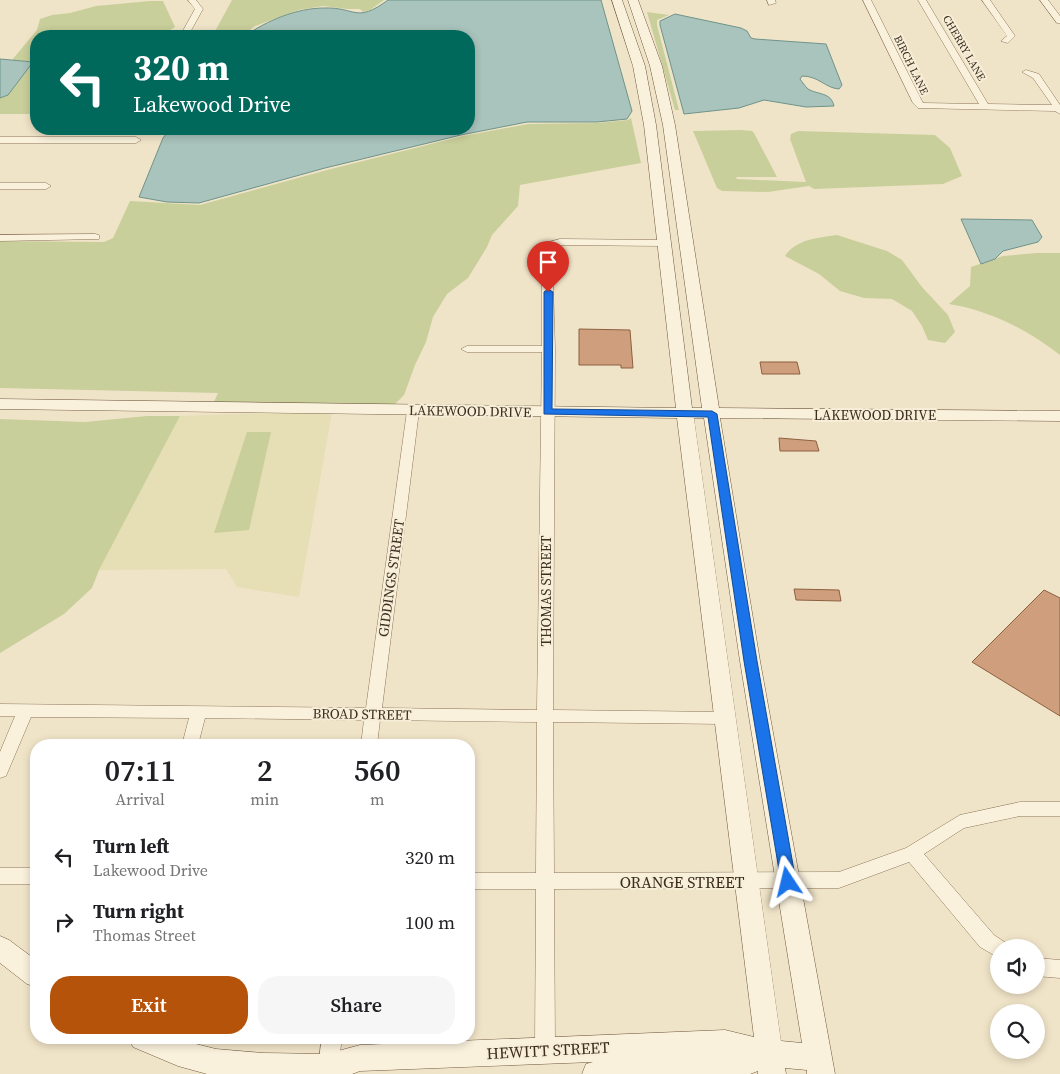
<!DOCTYPE html>
<style>
:root{--surface:#fff;--page:#f6f6f6;--text:#202124;--muted:#757577;--accent:#b45309}
body{margin:0;font-family:"Source Serif 4",serif;background:var(--page);color:var(--text);height:100vh;display:flex;flex-direction:column;font-size:19px;white-space:nowrap}
*{box-sizing:border-box;margin:0}
p{font-size:16px;color:var(--muted)}
.icon{flex:none;width:28px;height:28px;fill:none;stroke:currentColor;stroke-width:2;stroke-linecap:round;stroke-linejoin:round}
.map{position:relative;flex:1;overflow:hidden}
.panel{position:absolute;left:30px;top:739px;width:445px;height:305px;display:flex;flex-direction:column;background:var(--surface);border-radius:20px;box-shadow:0 2px 8px #0003}
.panel>*{flex:none}
.hud{position:absolute;left:30px;top:30px;width:445px;height:105px;border-radius:20px;box-shadow:0 2px 8px #0003;background:#00695c;color:#fff;overflow:hidden}
.fabs{position:absolute;left:990px;top:939px;display:grid;gap:10px}
.fabs a{display:grid;place-items:center;width:55px;height:55px;border-radius:50%;background:var(--surface);box-shadow:0 2px 8px #0003;font-size:25px}
.pin{position:absolute;display:grid;place-items:center;width:42px;height:42px;color:#fff;margin:-51px -21px;border-radius:50% 50% 50% 0;rotate:-45deg;box-shadow:0 0 5px #0007}
.pin .icon{rotate:45deg}
.me{position:absolute;width:55px;margin:-28px;rotate:350deg;stroke-linejoin:round;filter:drop-shadow(0 0 4px #0008)}
.turn{display:flex;align-items:center;gap:18px;height:105px;padding:0 20px;font-size:22px}
.turn .icon{width:65px;height:65px;stroke-width:2.5}
.turn b{display:block;font-size:35px;line-height:42px}
.eta{display:flex;justify-content:space-evenly;align-items:center;height:85px;text-align:center}
.eta b{font-size:30px;font-weight:600;line-height:35px}
.action{display:flex;gap:10px;margin-top:auto;padding:10px 20px}
.action a{flex:1;height:58px;border-radius:20px;background:var(--accent);color:#fff;font-size:20px;font-weight:600;line-height:58px;text-align:center}
.action a+a{background:var(--page);color:var(--text)}
ul{padding:0;list-style:none}
li{display:flex;align-items:center;gap:15px;height:65px;padding:0 20px}
li div{flex:1}
li b{display:block;font-size:19px}
li em{font-style:normal}
.map>svg:first-child{display:block}
.farmland{fill:#e6deb5}
.green{fill:#c9cf9b}
.water{fill:#a9c4bc;stroke:#6f938a}
.building{fill:#cf9f7d;stroke:#8d5f41}
.lines{fill:none;stroke-linecap:round;stroke-linejoin:round}
.street-casing{stroke:#8d765c;stroke-width:1}
.secondary-casing{stroke:#6f573f;stroke-width:1}
.street{fill:#faf1dc;fill-rule:evenodd}
.secondary{fill:#faf1dc;fill-rule:evenodd}
.route{fill:#1a73e8;stroke:#114b97}
.labels{text-anchor:middle;dominant-baseline:central;stroke-width:4;stroke-linejoin:round;paint-order:stroke}
.far-street-label{font-size:11px;fill:#3d2e20;stroke:#f7eed8}
.street-label{font-size:14px;fill:#3d2e20;stroke:#f7eed8}
.near-street-label{font-size:16px;fill:#3d2e20;stroke:#f7eed8}
</style>
<div class="map">
<svg width="1060" height="1074" viewBox="0 0 1060 1074">
<rect width="100%" height="100%" fill="#f0e4c8"/>
<!-- farmland -->
<polygon class="farmland" points="294,412 332,413 299,597 237,587 226,569 99,570 180,416"/>
<!-- green -->
<g class="green">
<polygon points="232,0 384,0 370,10 363,12 360,9 347,9 323,6 299,10 255,26 242,36 213,35"/>
<polygon points="150,1 163,1 175,27 160,36 36,36 36,114 0,114 0,98 8,95 32,62 12,60 37,30 40,19 52,15 70,13 96,6"/>
<polygon points="647,12 669,15 657,20 657,25 679,110 675,110"/>
<polygon points="631,118 641,163 520,185 518,206 492,235 487,247 468,278 447,294 433,317 426,342 415,365 404,395 394,405 213,404 218,393 0,388 0,241 104,242 113,238 130,201 200,205 327,170 463,136 528,124 598,123 628,120"/>
<polygon points="741,130 752,131 754,133 777,177 736,177 737,179 806,182 790,139 791,134 798,131 935,135 950,148 962,176 943,184 814,189 809,186 768,192 722,191 717,188 693,131"/>
<path d="M837,235L887,251L902,260L922,287L948,315L955,332L945,343L928,340L922,326L912,311L892,299L864,298L840,291L819,274L785,256C796,239 818,238 837,235Z"/>
<path d="M1037,253H1060V355C1026,329 991,311 949,304L970,286L971,267L1003,256Z"/>
<polygon points="147,416 180,416 99,570 92,588 64,614 0,653 0,419 85,422"/>
<polygon points="247,432 271,432 249,530 214,533"/>
</g>
<!-- water -->
<g class="water">
<path d="M388,0H601L632,111L627,119L597,122H527L461,135L325,168L199,203L167,202L139,197L163,138L170,129H469V36H245C266,21 297,8 324,8C357,7 355,24 388,0Z"/>
<path d="M675,14L741,28L747,31L751,38L755,39L826,44L842,85L839,89C825,88 819,76 802,76L800,79C802,82 805,86 808,89C818,95 831,92 834,106L806,107L764,100L739,108L684,114L660,25V21Z"/>
<polygon points="0,59 33,62 8,95 0,98"/>
<polygon points="961,219 1032,220 1042,237 1038,242 1003,251 995,259 981,264"/>
</g>
<!-- building -->
<g class="building">
<polygon points="579,329 630,330 633,368 621,368 621,365 579,365"/>
<polygon points="760,362 797,362 800,374 762,374"/>
<polygon points="779,438 816,441 819,451 780,451"/>
<polygon points="794,589 839,590 841,601 796,600"/>
<polygon points="1044,590 1060,598 1060,716 972,662"/>
</g>
<g class="lines">
<defs>
<g id="street">
<polygon points="188,0 196,0 203,9 188,36 180,36 195,9"/>
<polygon points="767,0 775,0 776,3 769,5"/>
<polygon points="863,0 871,0 923,103 979,104 918,0 926,0 988,104 1052,105 1033,78 1022,72 1026,70 1039,74 1060,105 1060,114 1055,111 918,108 913,103"/>
<polygon points="982,0 990,0 1015,36 1008,43 1001,41 1007,36"/>
<polygon points="1040,0 1048,0 1060,16 1060,23 1057,23"/>
<polygon points="0,137 136,137 141,140 136,143 0,143"/>
<polygon points="0,183 46,183 51,186 46,189 0,189"/>
<polygon points="95,234 99,235 99,239 0,241 0,235"/>
<polygon points="560,239 663,240 668,243 663,246 560,245 557,246 552,253 555,349 553,710 725,712 731,714 733,718 731,722 725,724 553,722 554,873 839,872 906,848 960,815 1020,802 1060,802 1060,816 1020,816 964,828 924,854 994,935 1006,943 1008,948 999,948 999,958 980,947 909,862 839,888 554,889 555,1049 552,1056 545,1059 538,1056 535,1049 536,889 469,889 469,873 536,873 537,722 380,720 377,745 361,745 364,720 205,718 198,745 182,745 189,718 31,717 6,776 0,778 0,752 15,716 0,716 0,704 366,708 407,411 413,407 419,411 382,708 537,710 542,352 467,352 461,349 467,346 542,346 542,253 549,242"/>
<rect x="0" y="868" width="36" height="16"/>
<polygon points="1036,958 1060,960 1060,978 1036,976"/>
<polygon points="322,1038 342,1038 337,1074 317,1074"/>
</g>
<g id="secondary">
<path d="M612,0H622L645,66L656,125L692,408H702L663,125L650,66L628,0H638L662,66L675,125L719,408L1060,411V421L720,418L760,661L835,1074H807V1070L785,1068L786,1074H758V1071L750,1074H582L586,1064L593,1062L360,1071L352,1074H207L178,1066L133,1047L129,1038H172L216,1049L263,1053L327,1054L360,1045L725,1030L754,1037L677,418L0,409V399L676,408L644,125L633,66ZM694,418H704L740,661L802,1043L781,1041Z"/>
<polygon points="0,936 9,940 36,960 36,987 27,984 0,963"/>
</g>
</defs>
<!-- street casing -->
<use href="#street" class="street-casing"/>
<!-- secondary casing -->
<use href="#secondary" class="secondary-casing"/>
<!-- street -->
<use href="#street" class="street"/>
<!-- secondary -->
<use href="#secondary" class="secondary"/>
</g>
<!-- route -->
<polygon class="route" points="548,289 553,292 552,409 712,411 717,414 757,661 796,882 794,886 788,888 783,886 781,882 744,661 708,417 544,414 544,292"/>
<g class="labels">
<!-- far-street labels -->
<g class="far-street-label">
<text transform="translate(964 48) rotate(60)">CHERRY LANE</text>
<text transform="translate(911 65) rotate(64)">BIRCH LANE</text>
</g>
<!-- street labels -->
<g class="street-label">
<text transform="translate(470 411) rotate(1)">LAKEWOOD DRIVE</text>
<text x="875" y="415">LAKEWOOD DRIVE</text>
<text transform="translate(391 578) rotate(-82)">GIDDINGS STREET</text>
<text transform="translate(546 591) rotate(-90)">THOMAS STREET</text>
<text transform="translate(362 714) rotate(1)">BROAD STREET</text>
</g>
<!-- near-street labels -->
<g class="near-street-label">
<text x="682" y="882">ORANGE STREET</text>
<text transform="translate(548 1050) rotate(-3)">HEWITT STREET</text>
</g>
</g>
</svg>
<div class="fabs">
<a><svg class="icon" aria-label="sound" viewBox="0 0 24 24"><path d="M4 9h4l5-4v14l-5-4H4zM17 9q2 3 0 6"/></svg></a>
<a><svg class="icon" aria-label="search" viewBox="0 0 24 24"><circle cx="10" cy="10" r="6"/><path d="M15 15l6 6"/></svg></a>
</div>
<div class="pin" style="left:548px;top:292px;background:#d93025"><svg class="icon" aria-label="arrive" viewBox="0 0 24 24"><path d="M6 21V4h12l-3 4 3 4H6"/></svg></div>
<svg class="me" style="left:788px;top:882px" viewBox="-20 -20 40 40"><path d="M0-17L14 15 0 8-14 15z" fill="#1a73e8" stroke="#fff" stroke-width="4"/></svg>
<div class="hud">
<div class="turn"><svg class="icon" aria-label="left" viewBox="0 0 24 24"><path d="M17 20v-9H6M10 6l-5 5 5 5"/></svg><div><b>320 m</b>Lakewood Drive</div></div>
</div>
<section class="panel">
<div class="eta">
<div><b>07:11</b><p>Arrival</p></div>
<div><b>2</b><p>min</p></div>
<div><b>560</b><p>m</p></div>
</div>
<ul>
<li><svg class="icon" aria-label="left" viewBox="0 0 24 24"><path d="M17 20v-9H6M10 6l-5 5 5 5"/></svg><div><b>Turn left</b><p>Lakewood Drive</p></div><em>320 m</em></li>
<li><svg class="icon" aria-label="right" viewBox="0 0 24 24"><path d="M7 20v-9h11M14 6l5 5-5 5"/></svg><div><b>Turn right</b><p>Thomas Street</p></div><em>100 m</em></li>
</ul>
<div class="action"><a>Exit</a><a>Share</a></div>
</section>
</div>
